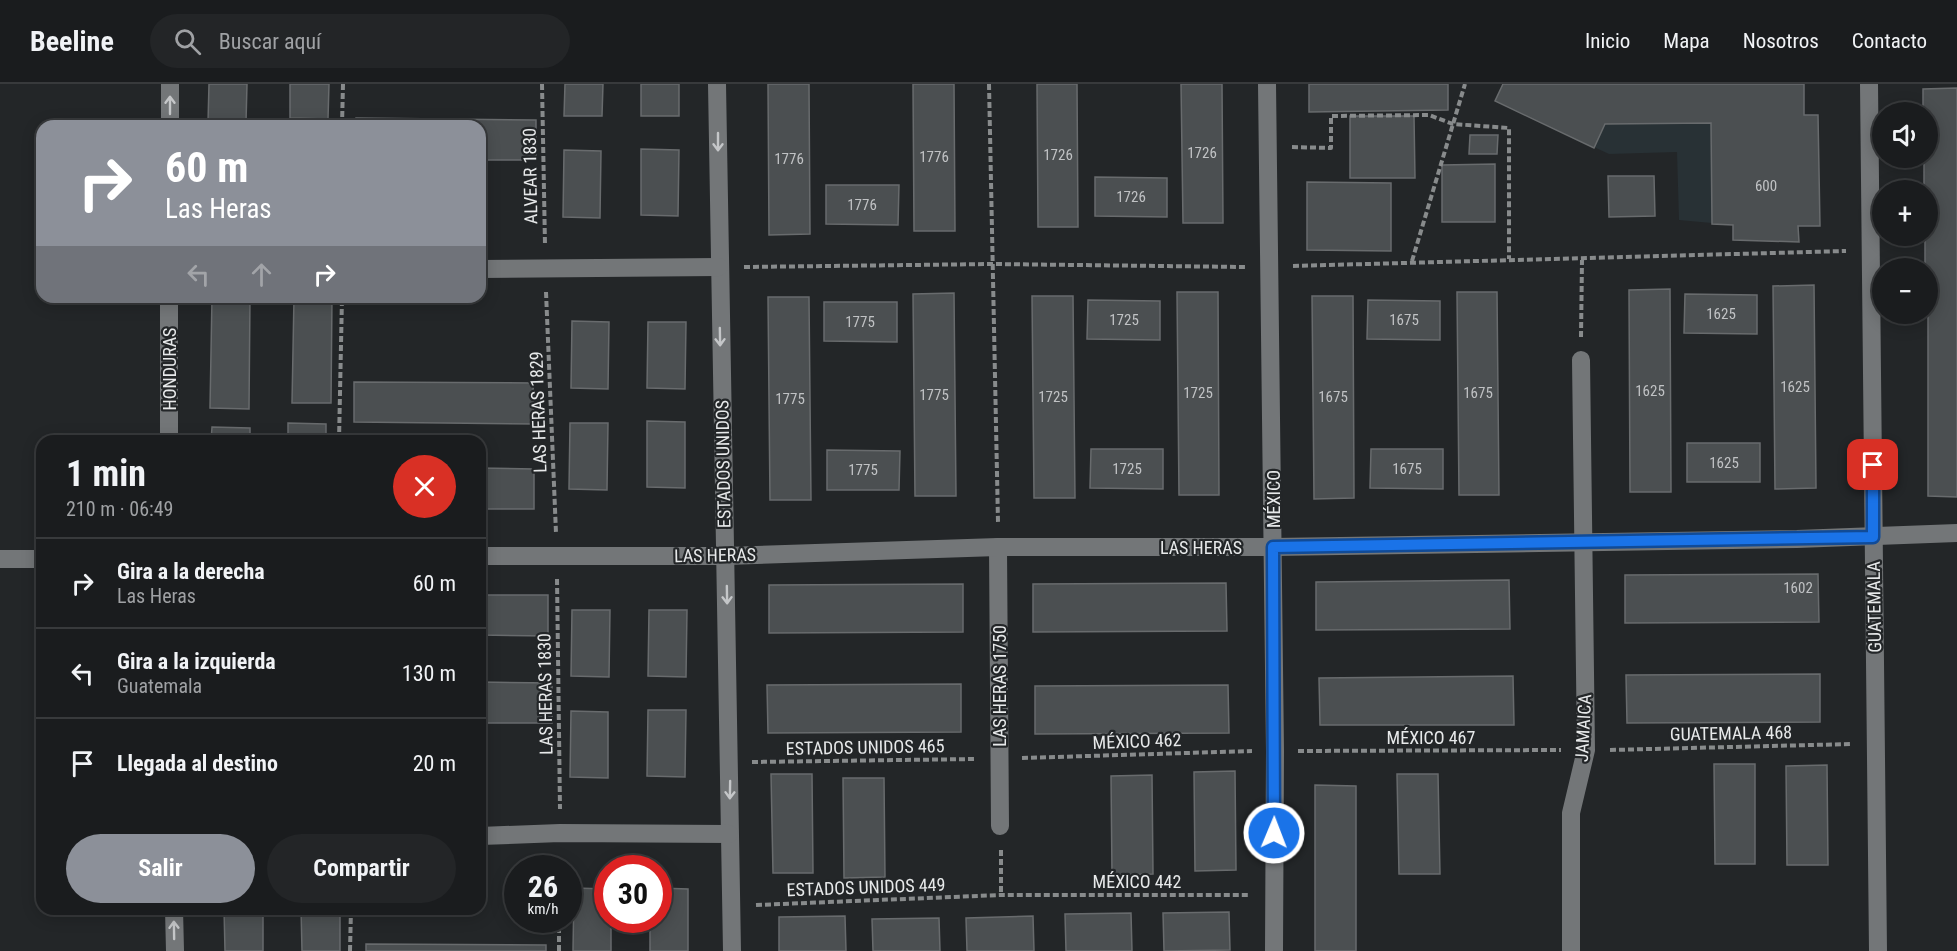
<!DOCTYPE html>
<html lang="es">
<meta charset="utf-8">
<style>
:root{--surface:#1a1c1e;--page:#232527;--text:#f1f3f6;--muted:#9fa1a4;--line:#383a3c;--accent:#8c9099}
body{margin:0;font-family:"Roboto Condensed",sans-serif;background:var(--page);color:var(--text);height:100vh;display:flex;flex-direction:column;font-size:22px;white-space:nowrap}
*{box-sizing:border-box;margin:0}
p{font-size:20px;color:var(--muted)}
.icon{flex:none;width:33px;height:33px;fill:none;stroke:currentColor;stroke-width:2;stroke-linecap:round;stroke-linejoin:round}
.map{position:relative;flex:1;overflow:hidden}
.details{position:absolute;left:36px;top:351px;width:450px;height:480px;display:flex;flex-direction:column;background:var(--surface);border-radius:18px;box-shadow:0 3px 15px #0003,0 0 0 2px var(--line)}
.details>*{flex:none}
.banner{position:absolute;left:36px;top:36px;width:450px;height:183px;border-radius:18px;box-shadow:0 3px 15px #0003,0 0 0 2px var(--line);background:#8c9099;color:#fff;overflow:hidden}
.fabs{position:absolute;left:1872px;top:18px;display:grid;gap:12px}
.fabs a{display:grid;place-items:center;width:66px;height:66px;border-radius:50%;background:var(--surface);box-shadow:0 3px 15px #0003,0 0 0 2px var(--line);font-size:30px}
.speed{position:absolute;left:504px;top:771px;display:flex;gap:12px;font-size:30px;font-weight:700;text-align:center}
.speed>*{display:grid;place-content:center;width:78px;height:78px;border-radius:50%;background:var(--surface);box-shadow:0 3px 15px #0003,0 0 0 2px var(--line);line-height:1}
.speed small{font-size:15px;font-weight:400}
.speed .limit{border:9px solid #d22;background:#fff;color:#111}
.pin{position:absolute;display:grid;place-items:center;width:51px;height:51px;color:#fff;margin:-26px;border-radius:12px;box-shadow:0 3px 9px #0006}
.me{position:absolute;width:66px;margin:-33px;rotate:1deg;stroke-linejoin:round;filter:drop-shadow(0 0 4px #0008)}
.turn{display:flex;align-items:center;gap:21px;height:126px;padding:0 30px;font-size:27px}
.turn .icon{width:78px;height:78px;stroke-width:2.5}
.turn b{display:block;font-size:42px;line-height:51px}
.lanes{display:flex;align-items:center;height:57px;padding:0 30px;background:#0003;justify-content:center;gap:30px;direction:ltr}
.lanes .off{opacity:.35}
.round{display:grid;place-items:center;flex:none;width:63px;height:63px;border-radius:32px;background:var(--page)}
.summary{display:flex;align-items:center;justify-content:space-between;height:102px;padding:0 30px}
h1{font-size:36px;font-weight:700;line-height:45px}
.primary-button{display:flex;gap:12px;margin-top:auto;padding:12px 30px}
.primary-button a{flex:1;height:69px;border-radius:36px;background:var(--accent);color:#fff;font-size:24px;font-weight:700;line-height:69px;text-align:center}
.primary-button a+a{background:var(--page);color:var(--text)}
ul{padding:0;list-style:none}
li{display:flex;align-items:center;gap:18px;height:90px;padding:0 30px;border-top:2px solid var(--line)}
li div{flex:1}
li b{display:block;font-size:22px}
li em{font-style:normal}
header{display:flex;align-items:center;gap:36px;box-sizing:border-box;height:84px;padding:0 30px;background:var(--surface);border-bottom:2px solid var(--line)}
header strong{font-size:28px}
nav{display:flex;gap:33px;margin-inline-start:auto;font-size:21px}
.search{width:420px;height:54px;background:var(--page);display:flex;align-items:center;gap:15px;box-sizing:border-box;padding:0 21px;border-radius:33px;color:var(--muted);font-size:22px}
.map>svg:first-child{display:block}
.built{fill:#283135}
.building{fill:#4b4f51;stroke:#686b6d;stroke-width:1.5}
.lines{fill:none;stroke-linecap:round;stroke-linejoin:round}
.path{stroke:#888b8c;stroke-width:4;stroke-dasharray:6 3;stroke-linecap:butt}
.minor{stroke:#737678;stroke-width:18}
.oneway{stroke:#c4c6c8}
.route-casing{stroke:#114b97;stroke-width:15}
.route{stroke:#1a73e8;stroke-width:10}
.labels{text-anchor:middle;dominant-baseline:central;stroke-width:4.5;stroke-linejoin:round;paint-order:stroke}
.number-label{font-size:15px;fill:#c0c2c4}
.street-label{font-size:18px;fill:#e7e9ea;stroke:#232628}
</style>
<header>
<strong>Beeline</strong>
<div class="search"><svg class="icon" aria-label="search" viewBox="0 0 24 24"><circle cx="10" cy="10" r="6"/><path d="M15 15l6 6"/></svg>Buscar aquí</div>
<nav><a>Inicio</a><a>Mapa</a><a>Nosotros</a><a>Contacto</a></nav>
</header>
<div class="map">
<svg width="1957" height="867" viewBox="0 0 1957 867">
<rect width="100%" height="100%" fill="#232628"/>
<!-- built -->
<polygon class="built" points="1503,0 1804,0 1804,31 1818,31 1820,142 1799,142 1799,158 1733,156 1733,141 1679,136 1677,68 1609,70 1495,17"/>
<!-- building -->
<g class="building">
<polygon points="209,0 247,0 246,39 208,38"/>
<polygon points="290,0 329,0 328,35 290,34"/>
<polygon points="565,0 603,0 602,32 564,32"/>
<rect x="641" y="0" width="38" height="32"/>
<polygon points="768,0 809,0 810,150 769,151"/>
<polygon points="913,0 954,0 955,147 914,147"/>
<polygon points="1037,0 1077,0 1078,143 1038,143"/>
<polygon points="1181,0 1222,0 1223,139 1183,139"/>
<polygon points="1309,0 1448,0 1448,26 1309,28"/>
<polygon points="1503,0 1804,0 1804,31 1818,31 1820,142 1798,142 1799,158 1733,156 1733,141 1712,140 1711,39 1605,40 1594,64 1495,17"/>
<polygon points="1957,4 1957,413 1928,412 1928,184 1925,184 1925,152 1928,152 1928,106 1924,106 1924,74 1928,74 1928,28 1923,28 1923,5"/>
<polygon points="1350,32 1414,32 1415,94 1350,94"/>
<polygon points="356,34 536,36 536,76 480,76 480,42 356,42"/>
<polygon points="1470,51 1498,51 1497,70 1469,70"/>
<polygon points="641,65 679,66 678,132 641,131"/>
<polygon points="564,66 601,67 600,134 563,133"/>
<polygon points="1495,80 1495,138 1442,138 1442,81"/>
<polygon points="1608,92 1654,92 1655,132 1609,133"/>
<polygon points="1095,93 1167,94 1167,133 1095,132"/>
<polygon points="1307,98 1391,99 1391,167 1307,166"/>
<polygon points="826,101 899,101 898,141 826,140"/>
<polygon points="1814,201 1816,404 1775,405 1773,202"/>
<polygon points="1670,205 1671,408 1630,408 1629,206"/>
<polygon points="1177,208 1218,208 1219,411 1179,411"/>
<polygon points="1457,208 1497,208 1499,411 1459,411"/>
<polygon points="954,209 956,412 915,412 913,210"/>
<polygon points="1685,210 1757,211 1757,250 1684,249"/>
<polygon points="1032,212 1073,212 1075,414 1034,414"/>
<polygon points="1312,212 1353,212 1354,414 1314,415"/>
<polygon points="212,213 250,213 249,325 210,324"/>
<polygon points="294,213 332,213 331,319 292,319"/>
<polygon points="768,213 809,213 811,416 770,416"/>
<polygon points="1088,216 1160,217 1160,256 1087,255"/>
<polygon points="1368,216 1440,217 1440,256 1367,255"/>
<polygon points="824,218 897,218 897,258 824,257"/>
<polygon points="572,237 609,238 608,305 571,304"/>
<polygon points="648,238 686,238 685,305 647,304"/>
<polygon points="354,298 533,299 534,340 354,338"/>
<polygon points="647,337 685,338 685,404 647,403"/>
<polygon points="288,339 326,340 326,357 288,357"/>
<polygon points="570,339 608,339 607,406 569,405"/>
<polygon points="212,343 250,344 250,357 211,357"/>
<rect x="1687" y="359" width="73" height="39"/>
<polygon points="1091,365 1163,365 1163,405 1090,404"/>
<polygon points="1371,365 1443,365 1443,405 1370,404"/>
<polygon points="827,366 900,367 899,406 827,406"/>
<polygon points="480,384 534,385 534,425 480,425"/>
<polygon points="1818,490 1819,538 1625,539 1625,491"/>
<polygon points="1509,496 1510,545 1316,546 1316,498"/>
<polygon points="1226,499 1227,547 1033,548 1033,500"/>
<polygon points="963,500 963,548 769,549 769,501"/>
<polygon points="480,511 548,511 548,552 480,551"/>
<polygon points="572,526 610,526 609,593 571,592"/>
<polygon points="649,526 687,526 686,593 648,592"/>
<polygon points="1820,590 1820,638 1627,639 1626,591"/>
<polygon points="1513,592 1514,641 1320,641 1319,594"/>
<polygon points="480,598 552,599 552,639 480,639"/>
<polygon points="961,600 961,648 768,649 767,601"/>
<polygon points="1228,601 1229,649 1035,650 1035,602"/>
<polygon points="648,626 686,626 685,693 647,692"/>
<polygon points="571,627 608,628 608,694 570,693"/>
<polygon points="1714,680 1755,680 1755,780 1715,780"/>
<polygon points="1827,681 1828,781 1787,781 1786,682"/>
<polygon points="1235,687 1236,786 1195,787 1194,688"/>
<polygon points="771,690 812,690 813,789 773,789"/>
<polygon points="1397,690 1438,690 1440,790 1399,790"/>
<polygon points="1152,691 1153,790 1112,791 1111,692"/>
<polygon points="843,694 884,694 885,793 844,794"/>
<polygon points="1315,701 1356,702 1356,867 1315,867"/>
<polygon points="574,804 608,805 608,836 611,836 611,867 573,867"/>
<polygon points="658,804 688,805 688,867 650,867 650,836 658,836"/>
<polygon points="224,825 263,825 263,867 225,867"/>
<polygon points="301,825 340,825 340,867 302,867"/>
<polygon points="1229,828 1230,866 1164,867 1163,829"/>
<polygon points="1131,829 1132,867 1066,867 1065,830"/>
<polygon points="845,832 846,867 779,867 779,833"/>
<polygon points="1033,832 1034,867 967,867 966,834"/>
<polygon points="939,834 940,867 873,867 872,835"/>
<polygon points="366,860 546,861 546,867 366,867"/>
</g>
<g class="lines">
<!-- path -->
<g class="path">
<polyline points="542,0 545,161"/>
<polyline points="989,0 998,438"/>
<polyline points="342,42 343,0"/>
<polyline points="1292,63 1331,64 1331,32 1429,31 1453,40 1509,44 1509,175"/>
<polyline points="1412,177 1465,0"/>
<polyline points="1293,182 1846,167"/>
<polyline points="744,183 994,180 1246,183"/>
<polyline points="546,208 556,449"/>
<polyline points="1581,253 1582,176"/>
<polyline points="339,357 342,213"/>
<polyline points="557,495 560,725"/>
<polyline points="1610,666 1852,660"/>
<polyline points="1298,667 1561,666"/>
<polyline points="1022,674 1252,667"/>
<polyline points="752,678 976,675"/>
<polyline points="1001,766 1001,811"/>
<polyline points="560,784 560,774"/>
<polyline points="756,821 1001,811 1250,811"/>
<polyline points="350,867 351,825"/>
<polyline points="559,867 559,836"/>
</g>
<!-- minor -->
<g class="minor">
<polyline points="717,0 732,867"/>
<polyline points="1267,0 1275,667 1274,867"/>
<polyline points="1869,0 1878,867"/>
<polyline points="170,42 170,0"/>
<polyline points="480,185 719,183"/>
<polyline points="169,357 169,213"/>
<polyline points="998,463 1000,742"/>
<polyline points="480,472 726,472 998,463 1273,463 1797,455 1957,449"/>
<polyline points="0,475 42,475"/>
<polyline points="480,752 560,749 729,750"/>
<polyline points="174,825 175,867"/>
<polyline points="1571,867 1571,729 1586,666 1581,276"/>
</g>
</g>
<!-- one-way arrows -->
<defs><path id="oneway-shaft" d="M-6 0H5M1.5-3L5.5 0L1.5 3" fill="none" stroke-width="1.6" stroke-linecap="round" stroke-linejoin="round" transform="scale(1.5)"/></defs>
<g class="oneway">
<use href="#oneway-shaft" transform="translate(170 21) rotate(-90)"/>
<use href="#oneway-shaft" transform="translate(718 58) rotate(90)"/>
<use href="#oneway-shaft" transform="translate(720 253) rotate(89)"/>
<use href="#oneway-shaft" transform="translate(727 511) rotate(89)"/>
<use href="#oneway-shaft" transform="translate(730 706) rotate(91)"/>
<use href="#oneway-shaft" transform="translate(174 846) rotate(-91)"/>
</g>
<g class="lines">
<defs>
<polyline id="route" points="1274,749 1273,463 1873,453 1873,381"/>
</defs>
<!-- route casing -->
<use href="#route" class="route-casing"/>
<!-- route -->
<use href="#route" class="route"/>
</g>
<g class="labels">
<!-- number labels -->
<g class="number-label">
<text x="1202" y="69">1726</text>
<text x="1058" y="71">1726</text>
<text x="934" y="73">1776</text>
<text x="789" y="75">1776</text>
<text x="1766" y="102">600</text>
<text x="1131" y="113">1726</text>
<text x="862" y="121">1776</text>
<text x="1721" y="230">1625</text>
<text x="1124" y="236">1725</text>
<text x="1404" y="236">1675</text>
<text x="860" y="238">1775</text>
<text x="1795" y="303">1625</text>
<text x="1650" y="307">1625</text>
<text x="1198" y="309">1725</text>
<text x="1478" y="309">1675</text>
<text x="934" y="311">1775</text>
<text x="1053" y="313">1725</text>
<text x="1333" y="313">1675</text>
<text x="790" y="315">1775</text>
<text x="1724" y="379">1625</text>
<text x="1127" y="385">1725</text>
<text x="1407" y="385">1675</text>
<text x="863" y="386">1775</text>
<text x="1798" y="504">1602</text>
</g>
<!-- street labels -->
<g class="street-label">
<text transform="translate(530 92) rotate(-91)">ALVEAR 1830</text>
<text transform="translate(169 285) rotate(-90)">HONDURAS</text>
<text transform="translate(538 328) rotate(-92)">LAS HERAS 1829</text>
<text transform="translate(723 380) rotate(-91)">ESTADOS UNIDOS</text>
<text transform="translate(1273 415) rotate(-90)">MÉXICO</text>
<text x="1201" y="463">LAS HERAS</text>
<text transform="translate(715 471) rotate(-1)">LAS HERAS</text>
<text transform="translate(1874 523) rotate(-91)">GUATEMALA</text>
<text transform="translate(999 602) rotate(-90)">LAS HERAS 1750</text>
<text transform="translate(545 610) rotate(-91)">LAS HERAS 1830</text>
<text transform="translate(1583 644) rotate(-87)">JAMAICA</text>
<text transform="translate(1731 649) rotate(-1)">GUATEMALA 468</text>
<text x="1431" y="653">MÉXICO 467</text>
<text transform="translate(1137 657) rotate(-2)">MÉXICO 462</text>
<text transform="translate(865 663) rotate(-1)">ESTADOS UNIDOS 465</text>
<text x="1137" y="797">MÉXICO 442</text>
<text transform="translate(866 803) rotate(-2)">ESTADOS UNIDOS 449</text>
</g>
</g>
</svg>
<div class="fabs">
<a><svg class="icon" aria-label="sound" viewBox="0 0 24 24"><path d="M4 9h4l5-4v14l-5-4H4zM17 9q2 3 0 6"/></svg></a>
<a>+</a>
<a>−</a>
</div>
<div class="speed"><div>26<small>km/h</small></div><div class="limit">30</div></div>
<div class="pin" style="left:1873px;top:381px;background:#d93025"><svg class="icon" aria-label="arrive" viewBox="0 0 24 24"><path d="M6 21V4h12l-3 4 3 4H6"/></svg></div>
<svg class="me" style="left:1274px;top:749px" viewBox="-20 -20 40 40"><circle r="17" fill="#1a73e8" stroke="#fff" stroke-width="3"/><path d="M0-11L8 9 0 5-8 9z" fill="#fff"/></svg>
<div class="banner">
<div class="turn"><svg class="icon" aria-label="right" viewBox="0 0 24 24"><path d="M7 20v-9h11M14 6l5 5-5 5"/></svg><div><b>60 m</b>Las Heras</div></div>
<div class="lanes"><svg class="icon off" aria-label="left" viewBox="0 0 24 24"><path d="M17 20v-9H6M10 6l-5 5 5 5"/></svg><svg class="icon off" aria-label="ahead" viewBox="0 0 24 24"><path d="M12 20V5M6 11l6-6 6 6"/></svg><svg class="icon" aria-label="right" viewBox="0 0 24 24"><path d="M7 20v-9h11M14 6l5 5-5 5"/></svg></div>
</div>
<section class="details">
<div class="summary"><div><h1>1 min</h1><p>210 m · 06:49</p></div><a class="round" style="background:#d93025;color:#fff"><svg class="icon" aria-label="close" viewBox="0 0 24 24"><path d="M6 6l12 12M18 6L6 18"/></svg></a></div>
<ul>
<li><svg class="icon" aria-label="right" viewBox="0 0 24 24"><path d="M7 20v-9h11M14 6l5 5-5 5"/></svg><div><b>Gira a la derecha</b><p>Las Heras</p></div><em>60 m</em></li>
<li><svg class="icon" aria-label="left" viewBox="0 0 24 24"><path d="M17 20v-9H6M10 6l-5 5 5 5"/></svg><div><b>Gira a la izquierda</b><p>Guatemala</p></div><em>130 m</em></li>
<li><svg class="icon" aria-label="arrive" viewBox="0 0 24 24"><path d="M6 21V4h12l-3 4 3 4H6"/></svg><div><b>Llegada al destino</b></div><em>20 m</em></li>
</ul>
<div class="primary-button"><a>Salir</a><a>Compartir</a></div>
</section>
</div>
